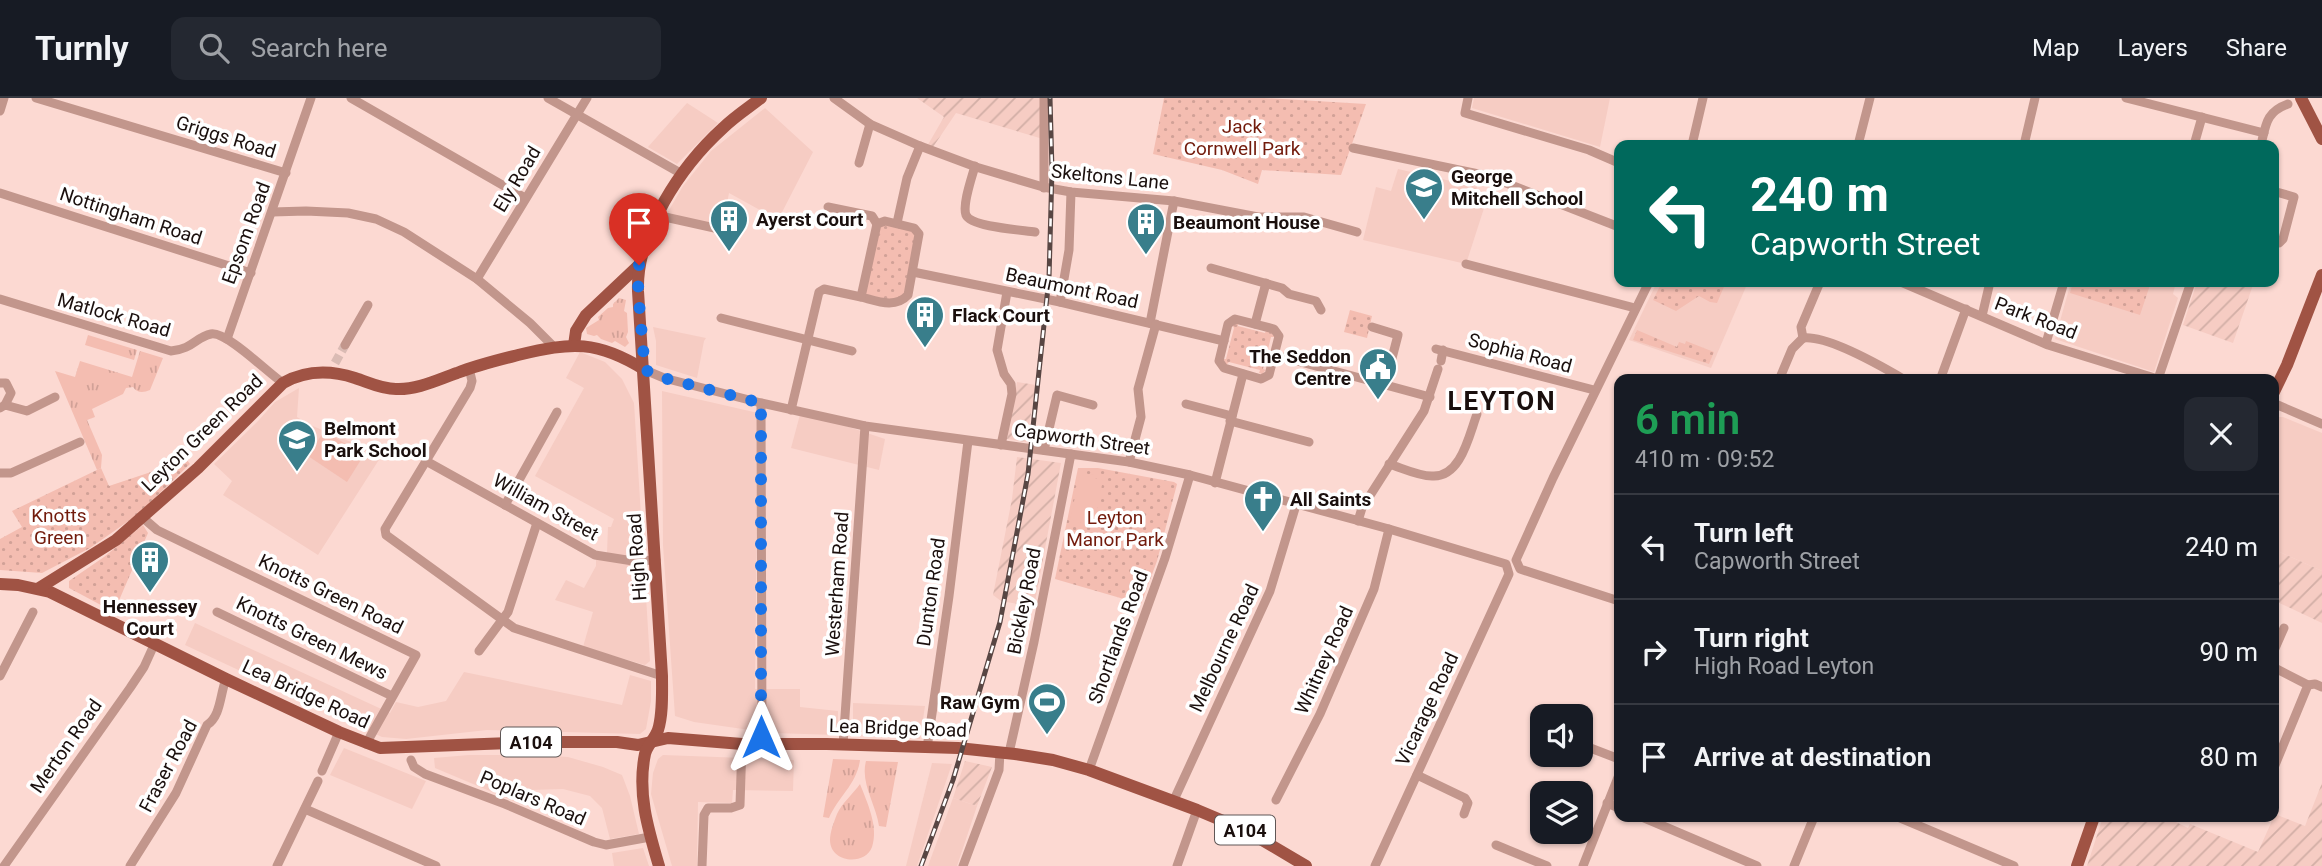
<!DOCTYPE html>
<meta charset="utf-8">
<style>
:root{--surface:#171b24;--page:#242831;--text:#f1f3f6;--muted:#9ea1a6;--line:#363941}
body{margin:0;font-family:Roboto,sans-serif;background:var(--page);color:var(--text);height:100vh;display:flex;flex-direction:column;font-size:26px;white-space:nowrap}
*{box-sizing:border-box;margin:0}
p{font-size:23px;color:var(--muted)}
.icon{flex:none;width:38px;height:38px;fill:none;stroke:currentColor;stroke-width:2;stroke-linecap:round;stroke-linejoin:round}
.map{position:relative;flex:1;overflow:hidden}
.side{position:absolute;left:1614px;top:276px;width:665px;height:448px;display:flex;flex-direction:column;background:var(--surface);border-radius:14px;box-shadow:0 2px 5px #0004}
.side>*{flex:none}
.guide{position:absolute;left:1614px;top:42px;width:665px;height:147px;border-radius:14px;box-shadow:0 2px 5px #0004;background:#00695c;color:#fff;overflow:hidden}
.buttons{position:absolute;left:1530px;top:606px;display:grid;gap:14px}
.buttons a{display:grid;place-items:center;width:63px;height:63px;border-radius:14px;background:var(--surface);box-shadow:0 2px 5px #0004;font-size:35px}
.pin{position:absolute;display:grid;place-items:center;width:60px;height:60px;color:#fff;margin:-72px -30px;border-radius:50% 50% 50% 0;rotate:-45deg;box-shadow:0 0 7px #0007}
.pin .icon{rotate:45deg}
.me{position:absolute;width:77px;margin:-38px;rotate:0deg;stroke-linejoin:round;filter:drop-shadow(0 0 5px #0008)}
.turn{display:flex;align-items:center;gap:24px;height:147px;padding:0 21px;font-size:32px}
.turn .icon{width:91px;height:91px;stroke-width:2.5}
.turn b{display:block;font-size:49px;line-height:60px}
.round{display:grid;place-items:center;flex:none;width:74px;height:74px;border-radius:14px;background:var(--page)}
.headline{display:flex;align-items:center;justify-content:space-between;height:119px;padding:0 21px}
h1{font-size:42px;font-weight:600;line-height:52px;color:#1e9e55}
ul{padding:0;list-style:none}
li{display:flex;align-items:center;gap:21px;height:105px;padding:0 21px;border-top:2px solid var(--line)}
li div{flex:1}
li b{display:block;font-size:26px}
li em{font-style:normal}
header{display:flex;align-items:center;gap:42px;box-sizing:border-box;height:98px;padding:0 35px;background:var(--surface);border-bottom:2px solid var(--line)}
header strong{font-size:33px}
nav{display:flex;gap:38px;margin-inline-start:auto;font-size:24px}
.search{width:490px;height:63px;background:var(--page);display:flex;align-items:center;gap:18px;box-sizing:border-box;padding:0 24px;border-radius:14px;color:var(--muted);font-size:26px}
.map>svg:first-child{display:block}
.built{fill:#f6ccc3}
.industrial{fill:url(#industrial-furrows)}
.grass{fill:url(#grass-tufts)}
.park{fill:url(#park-dots)}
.pitch{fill:#f4bdb1}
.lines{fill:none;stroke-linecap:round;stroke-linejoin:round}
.minor-tunnel{stroke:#dabbb4;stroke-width:9;stroke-dasharray:9 4.5;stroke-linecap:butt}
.minor{stroke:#c2968c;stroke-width:9}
.major{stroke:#a05344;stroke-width:12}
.rail-casing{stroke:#584643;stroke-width:5}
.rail{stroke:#fff;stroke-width:2.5;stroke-dasharray:8;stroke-linecap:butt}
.route{stroke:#1a73e8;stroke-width:12;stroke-dasharray:0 21.6}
.labels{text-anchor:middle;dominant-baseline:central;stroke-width:7;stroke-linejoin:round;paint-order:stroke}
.shield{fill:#fff;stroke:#5f5756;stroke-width:2}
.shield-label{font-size:18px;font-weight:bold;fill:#1a0f0d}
.park-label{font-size:19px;fill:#721b0c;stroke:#fff}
.street-label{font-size:19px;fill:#1a0f0d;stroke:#fff}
.poi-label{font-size:19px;font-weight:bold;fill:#1a0f0d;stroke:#fff;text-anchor:start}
.district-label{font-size:26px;font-weight:bold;letter-spacing:2px;fill:#1a0f0d;stroke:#fff}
</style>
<header>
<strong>Turnly</strong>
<div class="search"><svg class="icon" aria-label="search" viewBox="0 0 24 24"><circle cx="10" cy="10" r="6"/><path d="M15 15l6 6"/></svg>Search here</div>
<nav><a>Map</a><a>Layers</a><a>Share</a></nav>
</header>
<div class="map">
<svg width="2322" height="768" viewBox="0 0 2322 768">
<defs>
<pattern id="industrial-furrows" width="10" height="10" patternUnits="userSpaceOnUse" patternTransform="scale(1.75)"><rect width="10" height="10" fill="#f6ccc3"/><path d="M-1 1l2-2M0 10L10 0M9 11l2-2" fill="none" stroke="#d2aea6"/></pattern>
<pattern id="grass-tufts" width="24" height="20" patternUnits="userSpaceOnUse" patternTransform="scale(1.75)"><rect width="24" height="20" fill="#f4bdb1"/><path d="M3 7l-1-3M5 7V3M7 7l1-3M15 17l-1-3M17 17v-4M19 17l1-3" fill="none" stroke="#d1a197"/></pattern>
<pattern id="park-dots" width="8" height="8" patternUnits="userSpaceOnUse" patternTransform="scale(1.75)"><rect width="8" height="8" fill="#f4bdb1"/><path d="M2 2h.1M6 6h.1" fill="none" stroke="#d1a197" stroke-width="1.8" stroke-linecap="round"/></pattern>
</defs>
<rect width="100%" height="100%" fill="#fcd9d2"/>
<!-- built -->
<g class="built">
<polygon points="1474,0 1610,0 1600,49 1472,10"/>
<polygon points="687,5 718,25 677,66 648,49"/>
<polygon points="765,10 813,54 778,122 729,95 722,131 665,119 683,88 711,53"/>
<polygon points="1398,71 1477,89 1474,100 1486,104 1466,166 1363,142 1376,89 1391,93"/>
<polygon points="1657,184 1748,184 1711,270 1629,242"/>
<polygon points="2071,184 2184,184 2182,189 2175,188 2173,196 2178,200 2154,274 2055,241"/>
<polygon points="653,229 706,240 704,243 697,280 656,267 656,243"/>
<polygon points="580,254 605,264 622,281 634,305 650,563 645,567 583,549 593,514 555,502 566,482 584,490 596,468 596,455 607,455 608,429 611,429 614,421 535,378 584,290 566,280"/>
<polygon points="299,290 297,319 308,326 382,357 318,457 223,397 232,383 214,366 258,323 275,304"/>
<polygon points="662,293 758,315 755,591 800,591 800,609 838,613 838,637 771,635 694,624 675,618 663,447"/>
<polygon points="801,313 885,341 879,372 791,350"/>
<polygon points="2278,319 2283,319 2322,335 2322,473 2273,451 2273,323"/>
<polygon points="195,525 390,615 396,604 418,609 446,603 464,574 622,607 630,577 651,583 651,603 646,631 640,636 487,632 406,641 382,639 185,547"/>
<polygon points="853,605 925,608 920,641 853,637"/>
<polygon points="344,650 426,683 412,711 330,677"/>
<polygon points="469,657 535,657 568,659 603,669 622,677 630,698 639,736 610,741 602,710 590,698 563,691 531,692 523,707 435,670 434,660"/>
<polygon points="663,657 794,662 793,693 733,692 732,705 698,704 697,768 672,768 651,696 653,675 658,661"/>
<polygon points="932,665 952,666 917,768 906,768"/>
<polygon points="953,700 977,708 957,768 928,768"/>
<polygon points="643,750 649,768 614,768 612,755"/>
</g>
<!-- industrial -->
<g class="industrial">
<polygon points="917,0 1041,0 1043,41 956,15 931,52 926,50 944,19"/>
<polygon points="2197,184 2254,184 2233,245 2183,227"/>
<polygon points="1017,284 1036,287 1026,344 1007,341"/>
<polygon points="1017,359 1061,365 1034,509 1001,503 993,497 1012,401"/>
<polygon points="2273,451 2322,473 2322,525 2273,502"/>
<polygon points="965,663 992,669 977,708 953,700"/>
<polygon points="2322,685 2322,768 2087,768 2103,719 2166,719 2188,730 2190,726 2258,754 2275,716 2305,728"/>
</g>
<!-- grass -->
<g class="grass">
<polygon points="619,200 626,202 624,213 627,215 628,234 626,239 629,245 625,249 615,243 612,245 601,241 597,237 594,238 587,236 586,230 599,222 598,219 608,210 613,209 613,206"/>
<polygon points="88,237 137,252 134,262 85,247"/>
<path d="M140,253L163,260L150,292C143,295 137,295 133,289L126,290L123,296L92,311L95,319L87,322L102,357L101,370L97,372L55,273L75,279L80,263L132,279Z"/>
<path d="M833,661L860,662C857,686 838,699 829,720L823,719Z"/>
<path d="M866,663L898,664L886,729L879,728C876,706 860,685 866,663Z"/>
<path d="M860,686C867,704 879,729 872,749C865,768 830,765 830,742C830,734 834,724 837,716C842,705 853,696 860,686Z"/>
</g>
<!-- park -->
<g class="park">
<polygon points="1164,0 1264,0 1366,6 1341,77 1262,72 1258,86 1222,72 1153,56"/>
<polygon points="885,123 919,136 902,204 861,199 877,126"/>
<polygon points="1662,184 1726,184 1717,205 1710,204 1699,198 1676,213 1653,202"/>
<polygon points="2073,184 2151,184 2140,217 2070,195"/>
<polygon points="1350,212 1372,218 1367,240 1344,234"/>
<polygon points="1238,225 1238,228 1265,235 1266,232 1272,233 1275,239 1271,239 1263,271 1266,272 1262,276 1259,275 1260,272 1229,264 1226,267 1223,261 1226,261 1234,230 1232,227"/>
<polygon points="1637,232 1677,249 1679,244 1685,246 1686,243 1714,254 1709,266 1633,242"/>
<polygon points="187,362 190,366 137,417 90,450 42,475 0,472 0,441 22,429 12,413 101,370 109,388"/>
<polygon points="1078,370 1098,370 1174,384 1177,386 1157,463 1141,506 1055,481"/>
<polygon points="143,427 148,435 114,514 69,490 69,483 104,459"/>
</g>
<!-- pitch -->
<g class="pitch">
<polygon points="324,333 364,357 347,384 308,358"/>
<polygon points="1089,376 1095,377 1095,380 1103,382 1094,426 1087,425 1086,427 1070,421 1080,377 1088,379"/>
</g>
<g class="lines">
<!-- minor-tunnel -->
<polyline class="minor-tunnel" points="335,265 345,247"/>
<!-- minor -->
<g class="minor">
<polyline points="36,0 286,75"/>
<polyline points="351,0 525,100"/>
<polyline points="548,0 682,76"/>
<polyline points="834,0 870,26 920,48 976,69 1043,89 1071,94 1174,103 1258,119 1304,119 1357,134"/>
<polyline points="1044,0 1044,90"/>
<polyline points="1468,0 1465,15 1589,52 1619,65"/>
<polyline points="2126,0 2264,35"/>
<polyline points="0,13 4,0"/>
<polyline points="1692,47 1703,0"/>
<polyline points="1858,47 1870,0"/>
<polyline points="2024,47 2035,0"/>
<polyline points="2194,47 2202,19"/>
<path d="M2261,47C2266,26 2266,14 2288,6"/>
<polyline points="1353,50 1488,78 1619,129"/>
<polyline points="859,65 870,26"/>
<path d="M975,68C972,79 962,107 966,117C971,129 1022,132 1035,134"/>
<polyline points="2273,93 2294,99 2283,141 2279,145 2273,145"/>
<polyline points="0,95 251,175"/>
<polyline points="828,109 872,118 877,126"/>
<polyline points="272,114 306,113 348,115 376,121 404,134 477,181 530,225 553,248"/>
<polyline points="658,116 665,119 719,131"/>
<path d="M885,123L914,130L919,136L908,197C895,211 877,203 861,199L877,126Z"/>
<polyline points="897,125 907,80 920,48"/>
<polyline points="1466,166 1635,210"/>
<polyline points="1211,170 1282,190 1289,196 1316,203 1321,212"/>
<polyline points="913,174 1060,204 1224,243"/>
<polyline points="477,181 587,0"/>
<polyline points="1901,184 2048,247 2161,282"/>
<path d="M0,201L171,253C193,251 196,239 211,236C226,233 268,275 283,285"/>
<polyline points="1060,204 1069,152 1071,94"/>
<polyline points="1982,218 1990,184"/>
<polyline points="721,220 852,253"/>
<polygon points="1235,221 1274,231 1279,238 1269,277 1261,281 1224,270 1219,263 1228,226"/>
<polyline points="1150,225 1174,103"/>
<polyline points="1255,226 1266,185"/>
<polyline points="1372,229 1398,237 1385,287"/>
<path d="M1803,240C1827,237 1883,269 1905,282"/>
<polyline points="1803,240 1801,229 1820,184"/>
<polyline points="227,241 311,0"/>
<polyline points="2046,245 2064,184"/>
<polyline points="345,247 368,207"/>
<polyline points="1436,251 1594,292"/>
<polyline points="1275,257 1430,299"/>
<polyline points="1441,263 1443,252"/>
<polyline points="469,270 472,283 470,290 385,431 386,437 514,530 662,578"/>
<polyline points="645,272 664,280 761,305 865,328 1129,364 1190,377 1389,431 1506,466 1509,476 1375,768"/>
<polyline points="2158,281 2191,184"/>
<polyline points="1779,282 1792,251 1803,240"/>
<polyline points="1940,282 1966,211"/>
<polyline points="0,285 6,285 11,295 5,307"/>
<polyline points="761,305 762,647"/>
<polyline points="2273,305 2322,326"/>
<polyline points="1186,306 1232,318"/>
<polyline points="0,310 5,307 27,313 55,299"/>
<polyline points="791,312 819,194 824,191 861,199"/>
<polyline points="1230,323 1309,344"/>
<polyline points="1001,347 1012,296 1011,286 1004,276 997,252 1007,194"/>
<polyline points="1044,352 1057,297 1093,307"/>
<polyline points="426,363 595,457 633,463 656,462"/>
<polyline points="1129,364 1141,319 1138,291 1156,226"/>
<path d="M1389,366C1402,370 1418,378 1432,378C1461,380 1469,337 1477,316"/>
<polyline points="0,375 11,375 80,344"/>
<polyline points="1215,385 1243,276"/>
<polyline points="505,407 557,314"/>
<polyline points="142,419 157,432 416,557 366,646"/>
<polyline points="1358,423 1362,410 1424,313 1438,271"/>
<polyline points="1619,503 1520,471 1516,462 1553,380 1649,184"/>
<polyline points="217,514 392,598"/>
<polyline points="479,553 508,514 537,425"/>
<polyline points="2273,555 2284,530"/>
<polyline points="2273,569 2308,587 2273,672"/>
<polyline points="0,578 33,514"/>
<polyline points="2308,587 2315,586 2322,589"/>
<polyline points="1580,646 1619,661"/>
<polyline points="843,647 865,328"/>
<polyline points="927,650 949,498 968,343"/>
<polyline points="1009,655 1034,544 1071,356"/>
<polyline points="411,662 414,669 425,676 505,706 594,744 606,747 650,739"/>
<polyline points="1089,672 1165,460 1190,377"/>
<polyline points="322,673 339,634"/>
<polyline points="1417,677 1465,700 1468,705 1464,716"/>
<polyline points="1276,702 1320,616 1374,491 1389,431"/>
<polyline points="1173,704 1270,493 1296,407"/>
<polyline points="1607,705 1619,710"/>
<polyline points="305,711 436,768"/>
<polyline points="1642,719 1757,768"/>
<polyline points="1898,719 2014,768"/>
<polyline points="1496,747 1547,768"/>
<polyline points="4,768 130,590 144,569 154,547"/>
<path d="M130,768L176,695L207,627C221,618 220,596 226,581"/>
<polyline points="277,768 318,683"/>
<polyline points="702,768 704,717 708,710 731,710 740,707 742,646"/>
<polyline points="963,768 999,672 1000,654"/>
<polyline points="1177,768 1197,712"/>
<polyline points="1583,768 1619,677"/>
<polyline points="1794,768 1814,719"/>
</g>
<!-- major -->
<g class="major">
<polyline points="2301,0 2322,41"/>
<polyline points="574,247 576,233 586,217 639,167"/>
<polyline points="2273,296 2287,267 2322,177"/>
<polyline points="0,486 18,487 50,494 226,581 339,634 380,650 538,644 617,644 638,647 668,640 742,646 827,646 958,650 1015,656 1053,662 1089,672 1197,712 1247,733 1306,768"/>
<path d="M39,490L116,442L198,370L283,285C306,272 330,272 355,280C368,284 381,291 396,291C417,292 437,282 457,275C477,267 498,262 518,257C572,244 597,242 645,272"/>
<path d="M659,768C648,731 637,695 645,656C647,647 655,641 658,632C663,616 662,595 662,578L638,193C636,135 681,68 723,30C734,19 748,10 761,0"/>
<polyline points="2077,768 2094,719"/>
</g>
<defs>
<polyline id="rail" points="921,768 953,682 1000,524 1028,376 1049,180 1052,72 1050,0"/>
</defs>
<!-- rail casing -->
<use href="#rail" class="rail-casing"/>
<!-- rail -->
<use href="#rail" class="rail"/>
</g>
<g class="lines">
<!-- route -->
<polyline class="route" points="639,167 638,193 645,272 664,280 761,305 761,639"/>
</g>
<!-- icons -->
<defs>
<symbol id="school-pin" viewBox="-11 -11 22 30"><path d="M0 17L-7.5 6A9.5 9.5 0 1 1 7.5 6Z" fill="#397e8b" stroke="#fff"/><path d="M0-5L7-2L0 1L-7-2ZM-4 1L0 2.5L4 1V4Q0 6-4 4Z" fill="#fff"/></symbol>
<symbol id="building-pin" viewBox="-11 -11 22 30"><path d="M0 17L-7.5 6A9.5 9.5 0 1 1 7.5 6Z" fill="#397e8b" stroke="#fff"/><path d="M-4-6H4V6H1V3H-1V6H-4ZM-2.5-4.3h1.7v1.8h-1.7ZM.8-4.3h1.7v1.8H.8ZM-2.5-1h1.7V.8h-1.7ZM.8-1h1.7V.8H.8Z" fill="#fff"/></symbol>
<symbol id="civic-pin" viewBox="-11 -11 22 30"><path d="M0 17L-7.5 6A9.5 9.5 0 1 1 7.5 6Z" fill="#397e8b" stroke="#fff"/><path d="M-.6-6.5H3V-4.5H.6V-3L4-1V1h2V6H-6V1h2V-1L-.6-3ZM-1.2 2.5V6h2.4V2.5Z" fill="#fff"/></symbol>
<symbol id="church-pin" viewBox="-11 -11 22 30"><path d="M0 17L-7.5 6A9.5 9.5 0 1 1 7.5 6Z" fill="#397e8b" stroke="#fff"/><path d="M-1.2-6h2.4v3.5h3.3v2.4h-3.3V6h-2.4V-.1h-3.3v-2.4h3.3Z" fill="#fff"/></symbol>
<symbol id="stadium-pin" viewBox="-11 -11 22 30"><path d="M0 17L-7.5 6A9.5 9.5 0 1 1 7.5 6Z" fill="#397e8b" stroke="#fff"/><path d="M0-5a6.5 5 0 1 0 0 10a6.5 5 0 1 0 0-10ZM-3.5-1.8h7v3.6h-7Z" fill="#fff"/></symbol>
</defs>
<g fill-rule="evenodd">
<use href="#school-pin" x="1402" y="67" width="44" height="60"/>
<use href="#building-pin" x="707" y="99" width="44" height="60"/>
<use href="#building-pin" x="1124" y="102" width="44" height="60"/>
<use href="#building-pin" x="903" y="195" width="44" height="60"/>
<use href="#civic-pin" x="1356" y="247" width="44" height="60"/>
<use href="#school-pin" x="275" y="319" width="44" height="60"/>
<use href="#church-pin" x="1241" y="379" width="44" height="60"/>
<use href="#building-pin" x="128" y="440" width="44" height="60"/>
<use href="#stadium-pin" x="1025" y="582" width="44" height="60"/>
</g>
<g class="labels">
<!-- shield labels -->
<g class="shield">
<rect x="501" y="629.5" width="60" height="29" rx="5"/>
<rect x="1215" y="717.5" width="60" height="29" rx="5"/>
</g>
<g class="shield-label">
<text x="531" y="644">A104</text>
<text x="1245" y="732">A104</text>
</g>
<!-- park labels -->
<g class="park-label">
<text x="1242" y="28">Jack<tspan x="1242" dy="22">Cornwell Park</tspan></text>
<text x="59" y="417">Knotts<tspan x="59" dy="22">Green</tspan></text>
<text x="1115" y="419">Leyton<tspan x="1115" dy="22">Manor Park</tspan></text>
</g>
<!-- street labels -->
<g class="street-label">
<text transform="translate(226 39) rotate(17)">Griggs Road</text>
<text transform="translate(1110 79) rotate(6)">Skeltons Lane</text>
<text transform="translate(517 81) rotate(-59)">Ely Road</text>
<text transform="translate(131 118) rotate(18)">Nottingham Road</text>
<text transform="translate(246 135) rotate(-70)">Epsom Road</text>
<text transform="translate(1072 190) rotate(12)">Beaumont Road</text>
<text transform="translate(114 217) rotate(16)">Matlock Road</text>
<text transform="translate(2036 220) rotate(21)">Park Road</text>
<text transform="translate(1520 255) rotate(15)">Sophia Road</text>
<text transform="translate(202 335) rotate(-44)">Leyton Green Road</text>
<text transform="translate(1082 341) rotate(8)">Capworth Street</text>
<text transform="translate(546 409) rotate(29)">William Street</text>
<text transform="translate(637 459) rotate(-94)">High Road</text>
<text transform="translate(837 486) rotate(-86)">Westerham Road</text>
<text transform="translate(931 494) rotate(-82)">Dunton Road</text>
<text transform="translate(331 496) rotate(26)">Knotts Green Road</text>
<text transform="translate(1024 503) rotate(-79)">Bickley Road</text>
<text transform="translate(1118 539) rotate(-70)">Shortlands Road</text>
<text transform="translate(312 540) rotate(26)">Knotts Green Mews</text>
<text transform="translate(1224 550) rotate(-65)">Melbourne Road</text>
<text transform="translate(1324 562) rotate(-66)">Whitney Road</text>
<text transform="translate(306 596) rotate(25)">Lea Bridge Road</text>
<text transform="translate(1427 611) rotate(-65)">Vicarage Road</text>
<text transform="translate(898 630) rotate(2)">Lea Bridge Road</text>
<text transform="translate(66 648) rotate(-55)">Merton Road</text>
<text transform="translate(168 668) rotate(-62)">Fraser Road</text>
<text transform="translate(533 700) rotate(23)">Poplars Road</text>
</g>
<!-- poi labels -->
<g class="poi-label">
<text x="1451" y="78">George<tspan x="1451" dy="22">Mitchell School</tspan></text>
<text x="756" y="121">Ayerst Court</text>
<text x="1173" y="124">Beaumont House</text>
<text x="952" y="217">Flack Court</text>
<text x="1351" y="258" text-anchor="end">The Seddon<tspan x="1351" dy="22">Centre</tspan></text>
<text x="324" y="330">Belmont<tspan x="324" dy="22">Park School</tspan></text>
<text x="1290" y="401">All Saints</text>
<text x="150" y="508" text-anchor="middle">Hennessey<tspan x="150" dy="22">Court</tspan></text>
<text x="1020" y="604" text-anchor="end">Raw Gym</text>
</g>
<!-- district labels -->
<g class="district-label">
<text x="1502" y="303">LEYTON</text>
</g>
</g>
</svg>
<div class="buttons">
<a><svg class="icon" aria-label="sound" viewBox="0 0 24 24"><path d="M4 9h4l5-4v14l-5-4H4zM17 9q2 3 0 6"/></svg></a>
<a><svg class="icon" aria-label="layers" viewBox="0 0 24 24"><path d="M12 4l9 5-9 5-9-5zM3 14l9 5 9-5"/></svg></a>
</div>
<div class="pin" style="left:639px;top:167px;background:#d93025"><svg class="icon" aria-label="arrive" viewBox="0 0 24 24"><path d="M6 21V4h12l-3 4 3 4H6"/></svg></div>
<svg class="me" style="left:761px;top:639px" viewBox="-20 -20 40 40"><path d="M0-17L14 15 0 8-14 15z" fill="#1a73e8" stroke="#fff" stroke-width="4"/></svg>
<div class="guide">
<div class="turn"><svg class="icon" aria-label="left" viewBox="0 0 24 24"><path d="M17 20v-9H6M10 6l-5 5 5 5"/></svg><div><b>240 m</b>Capworth Street</div></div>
</div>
<section class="side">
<div class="headline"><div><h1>6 min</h1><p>410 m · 09:52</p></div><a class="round"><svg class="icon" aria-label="close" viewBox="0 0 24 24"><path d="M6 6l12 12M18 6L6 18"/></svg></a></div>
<ul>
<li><svg class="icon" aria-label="left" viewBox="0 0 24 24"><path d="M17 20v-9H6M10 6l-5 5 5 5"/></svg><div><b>Turn left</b><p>Capworth Street</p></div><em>240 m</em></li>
<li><svg class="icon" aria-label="right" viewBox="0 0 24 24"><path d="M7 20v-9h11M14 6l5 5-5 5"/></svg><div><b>Turn right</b><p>High Road Leyton</p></div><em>90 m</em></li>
<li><svg class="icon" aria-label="arrive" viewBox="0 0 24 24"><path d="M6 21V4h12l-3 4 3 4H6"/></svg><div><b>Arrive at destination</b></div><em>80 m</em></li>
</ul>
</section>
</div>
